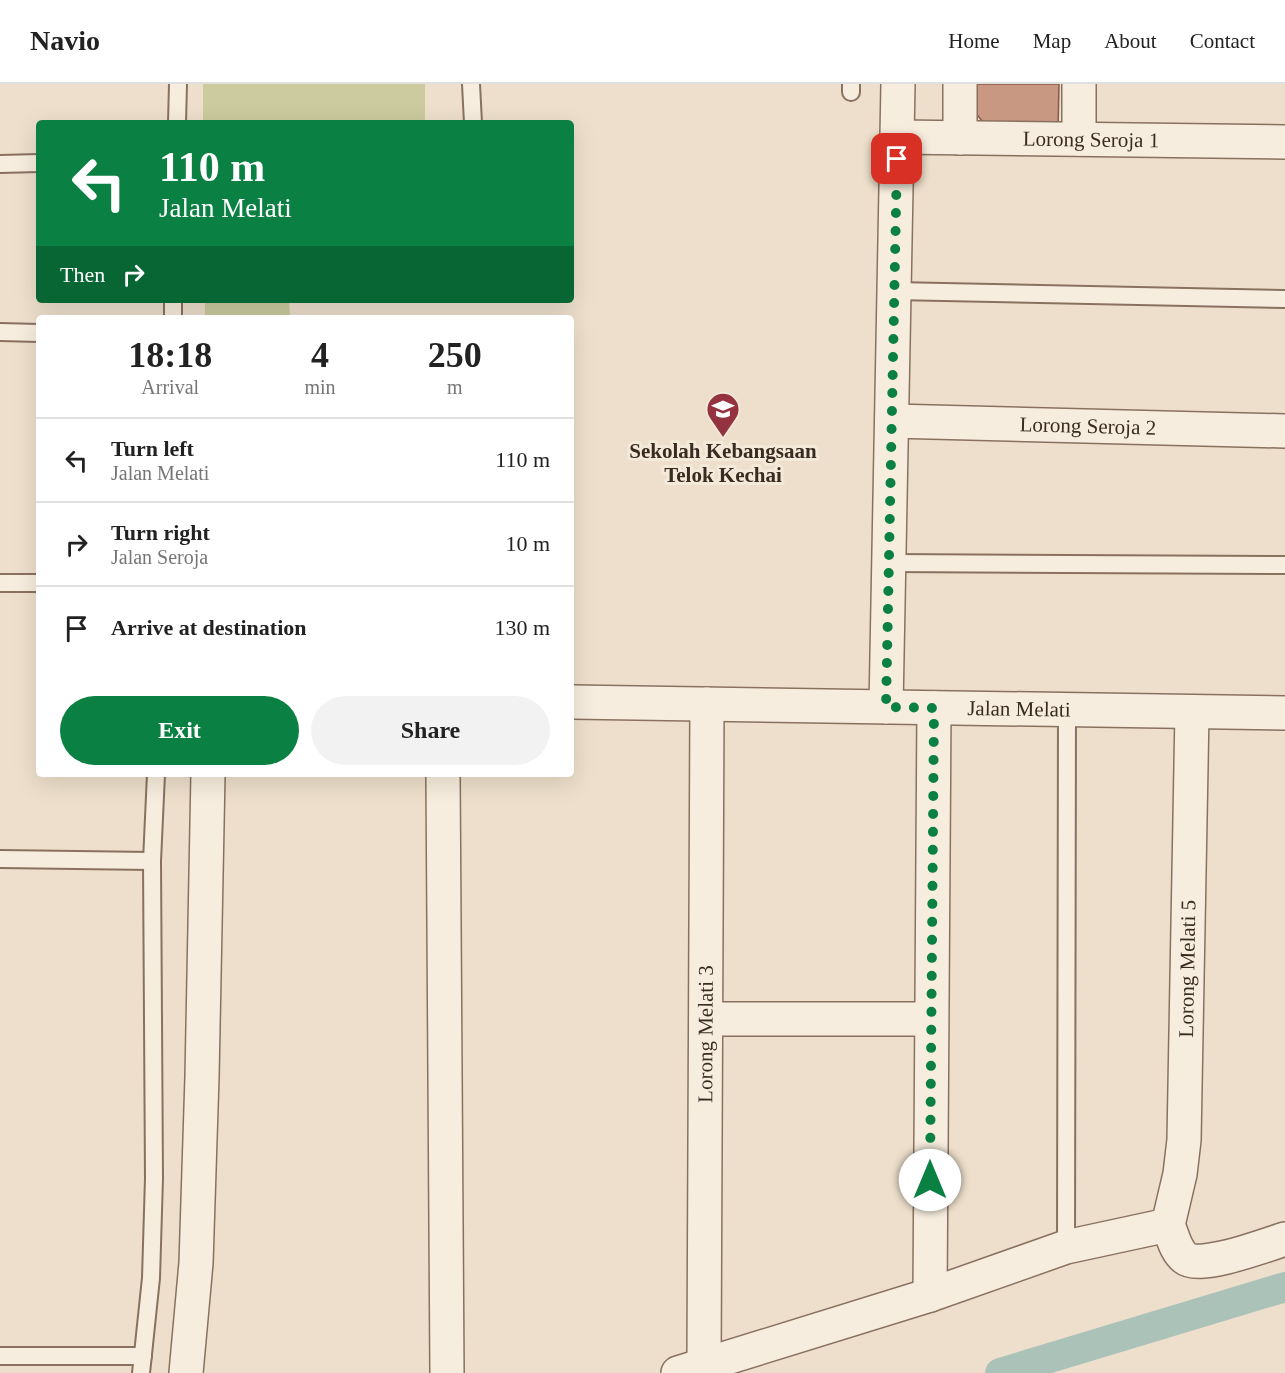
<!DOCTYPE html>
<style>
:root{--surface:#fff;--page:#f2f2f2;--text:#222;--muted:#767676;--line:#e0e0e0;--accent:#0b8043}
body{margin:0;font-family:"Times New Roman",serif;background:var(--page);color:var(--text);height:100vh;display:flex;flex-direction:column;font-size:22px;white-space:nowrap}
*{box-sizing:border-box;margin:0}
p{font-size:20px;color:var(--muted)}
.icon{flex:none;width:33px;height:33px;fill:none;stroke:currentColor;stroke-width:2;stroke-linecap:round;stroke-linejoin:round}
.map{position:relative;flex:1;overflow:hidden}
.side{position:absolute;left:36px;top:231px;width:538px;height:462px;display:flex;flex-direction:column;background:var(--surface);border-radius:6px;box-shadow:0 6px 24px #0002}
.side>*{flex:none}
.guide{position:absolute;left:36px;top:36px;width:538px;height:183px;border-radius:6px;box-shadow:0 6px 24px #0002;background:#0b8043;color:#fff;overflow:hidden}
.pin{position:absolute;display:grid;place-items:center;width:51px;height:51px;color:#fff;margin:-26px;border-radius:12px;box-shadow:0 3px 9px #0006}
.me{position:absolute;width:66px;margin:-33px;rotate:0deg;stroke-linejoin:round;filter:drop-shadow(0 0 4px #0008)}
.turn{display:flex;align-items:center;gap:21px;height:126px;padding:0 24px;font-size:27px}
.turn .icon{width:78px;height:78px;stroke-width:2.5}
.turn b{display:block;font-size:42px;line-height:51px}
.then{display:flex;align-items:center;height:57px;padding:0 24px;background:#0003;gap:12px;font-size:22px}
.eta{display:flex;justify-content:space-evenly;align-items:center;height:102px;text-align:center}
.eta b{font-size:36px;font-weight:600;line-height:42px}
.button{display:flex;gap:12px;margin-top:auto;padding:12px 24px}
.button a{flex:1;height:69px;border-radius:36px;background:var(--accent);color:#fff;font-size:24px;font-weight:600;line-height:69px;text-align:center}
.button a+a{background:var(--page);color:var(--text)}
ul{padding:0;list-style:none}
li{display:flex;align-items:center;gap:18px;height:84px;padding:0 24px;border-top:2px solid var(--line)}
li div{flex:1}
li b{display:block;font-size:22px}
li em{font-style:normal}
header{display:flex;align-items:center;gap:36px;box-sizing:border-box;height:84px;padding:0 30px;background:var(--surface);border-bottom:2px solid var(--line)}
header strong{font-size:28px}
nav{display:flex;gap:33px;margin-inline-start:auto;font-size:21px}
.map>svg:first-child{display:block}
.green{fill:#cbcb9f}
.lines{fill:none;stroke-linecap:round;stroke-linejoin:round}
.canal{stroke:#abc2b8;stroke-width:30}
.building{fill:#c89883;stroke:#865947;stroke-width:1.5}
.lane-casing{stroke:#897160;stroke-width:20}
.street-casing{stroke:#897160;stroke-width:36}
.lane{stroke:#f7edde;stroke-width:16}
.street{stroke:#f7edde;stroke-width:33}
.route{stroke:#0b8043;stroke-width:10;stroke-dasharray:0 18}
.labels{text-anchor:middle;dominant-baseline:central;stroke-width:6;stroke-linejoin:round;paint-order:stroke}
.street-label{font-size:21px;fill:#3a2b22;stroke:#f4eada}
.poi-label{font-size:21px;font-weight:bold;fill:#3a2b22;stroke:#f4eada}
</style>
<header>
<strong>Navio</strong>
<nav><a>Home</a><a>Map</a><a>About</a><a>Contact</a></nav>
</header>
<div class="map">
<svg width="1285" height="1289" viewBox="0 0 1285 1289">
<rect width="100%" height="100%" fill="#eddfcb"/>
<!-- green -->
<g class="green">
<rect x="203" y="0" width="222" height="39"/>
<polygon points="205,216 289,216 290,234 205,234"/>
</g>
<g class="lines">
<!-- canal -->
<polyline class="canal" points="1000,1289 1285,1203"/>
</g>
<!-- building -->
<polygon class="building" points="973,0 1059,0 1058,46 989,45 972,25"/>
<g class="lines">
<defs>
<g id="lane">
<polyline points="471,0 473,39"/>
<polyline points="851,8 851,0"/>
<polyline points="177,39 178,0"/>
<polyline points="0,80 39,79"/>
<polyline points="894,207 1285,215"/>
<polyline points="173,234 173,216"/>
<polyline points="0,248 39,249"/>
<polyline points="889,479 1285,481"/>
<polyline points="0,499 39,499"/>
<polyline points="0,775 152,777"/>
<polyline points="1066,1163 1067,626"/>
<polyline points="0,1272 143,1272"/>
<polyline points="141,1289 151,1194 154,1094 152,777 156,690"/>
</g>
<g id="street">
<polyline points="960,0 960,54"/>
<polyline points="1079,0 1079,55"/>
<path id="s1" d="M897,53L1285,58"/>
<path id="s2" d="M892,337L1285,347"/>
<path id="s3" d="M572,618L1285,629"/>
<polyline points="886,623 898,0"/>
<polyline points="443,690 447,1289"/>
<polyline points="706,935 931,935"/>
<path id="s4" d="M1168,1141L1180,1090L1184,1056L1192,628"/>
<path d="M1168,1141C1173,1152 1175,1166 1185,1174C1200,1186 1266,1161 1285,1155"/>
<polyline points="930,1211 934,624"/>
<path id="s5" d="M704,1280L707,620"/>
<polyline points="186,1289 196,1179 202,993 208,690"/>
<polyline points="678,1289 930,1211 1066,1163 1168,1141"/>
</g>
</defs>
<!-- lane casing -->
<use href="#lane" class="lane-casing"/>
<!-- street casing -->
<use href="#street" class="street-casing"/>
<!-- lane -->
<use href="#lane" class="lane"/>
<!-- street -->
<use href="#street" class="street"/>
</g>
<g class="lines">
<!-- route -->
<polyline class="route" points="897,75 886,623 934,624 930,1096"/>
</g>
<!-- icons -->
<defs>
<symbol id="school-pin" viewBox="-11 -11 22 30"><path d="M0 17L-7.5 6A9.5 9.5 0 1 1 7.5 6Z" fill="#94333f" stroke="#f4eada"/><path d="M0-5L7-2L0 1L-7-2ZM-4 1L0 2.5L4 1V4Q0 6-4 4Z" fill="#fff"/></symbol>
</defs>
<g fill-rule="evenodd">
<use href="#school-pin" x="704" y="306" width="38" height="52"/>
</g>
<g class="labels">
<!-- street labels -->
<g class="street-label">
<text stroke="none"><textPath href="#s1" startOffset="194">Lorong Seroja 1</textPath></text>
<text stroke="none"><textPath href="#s2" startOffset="196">Lorong Seroja 2</textPath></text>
<text stroke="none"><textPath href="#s3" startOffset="447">Jalan Melati</textPath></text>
<text stroke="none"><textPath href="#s4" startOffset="258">Lorong Melati 5</textPath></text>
<text stroke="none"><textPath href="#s5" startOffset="330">Lorong Melati 3</textPath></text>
</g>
<!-- poi labels -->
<g class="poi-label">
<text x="723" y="367">Sekolah Kebangsaan<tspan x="723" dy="24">Telok Kechai</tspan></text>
</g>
</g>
</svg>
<div class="pin" style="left:897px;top:75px;background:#d93025"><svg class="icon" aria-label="arrive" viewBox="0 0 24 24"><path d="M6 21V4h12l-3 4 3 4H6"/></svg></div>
<svg class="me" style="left:930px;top:1096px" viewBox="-20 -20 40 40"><circle r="19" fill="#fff"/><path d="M0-13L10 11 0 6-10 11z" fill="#0b8043"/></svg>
<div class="guide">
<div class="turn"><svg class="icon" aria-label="left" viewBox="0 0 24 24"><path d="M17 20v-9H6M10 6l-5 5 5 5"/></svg><div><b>110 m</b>Jalan Melati</div></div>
<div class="then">Then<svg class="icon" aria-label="right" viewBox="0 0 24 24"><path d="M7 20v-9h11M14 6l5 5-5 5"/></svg></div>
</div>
<section class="side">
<div class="eta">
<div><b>18:18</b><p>Arrival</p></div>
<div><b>4</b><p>min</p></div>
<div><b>250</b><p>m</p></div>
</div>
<ul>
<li><svg class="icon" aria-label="left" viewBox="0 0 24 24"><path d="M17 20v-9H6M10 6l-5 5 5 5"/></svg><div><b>Turn left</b><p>Jalan Melati</p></div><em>110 m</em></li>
<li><svg class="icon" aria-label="right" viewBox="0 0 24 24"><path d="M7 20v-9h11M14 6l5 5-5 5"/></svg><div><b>Turn right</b><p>Jalan Seroja</p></div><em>10 m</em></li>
<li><svg class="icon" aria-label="arrive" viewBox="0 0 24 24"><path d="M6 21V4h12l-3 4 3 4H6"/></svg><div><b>Arrive at destination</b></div><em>130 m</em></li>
</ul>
<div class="button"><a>Exit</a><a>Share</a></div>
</section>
</div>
